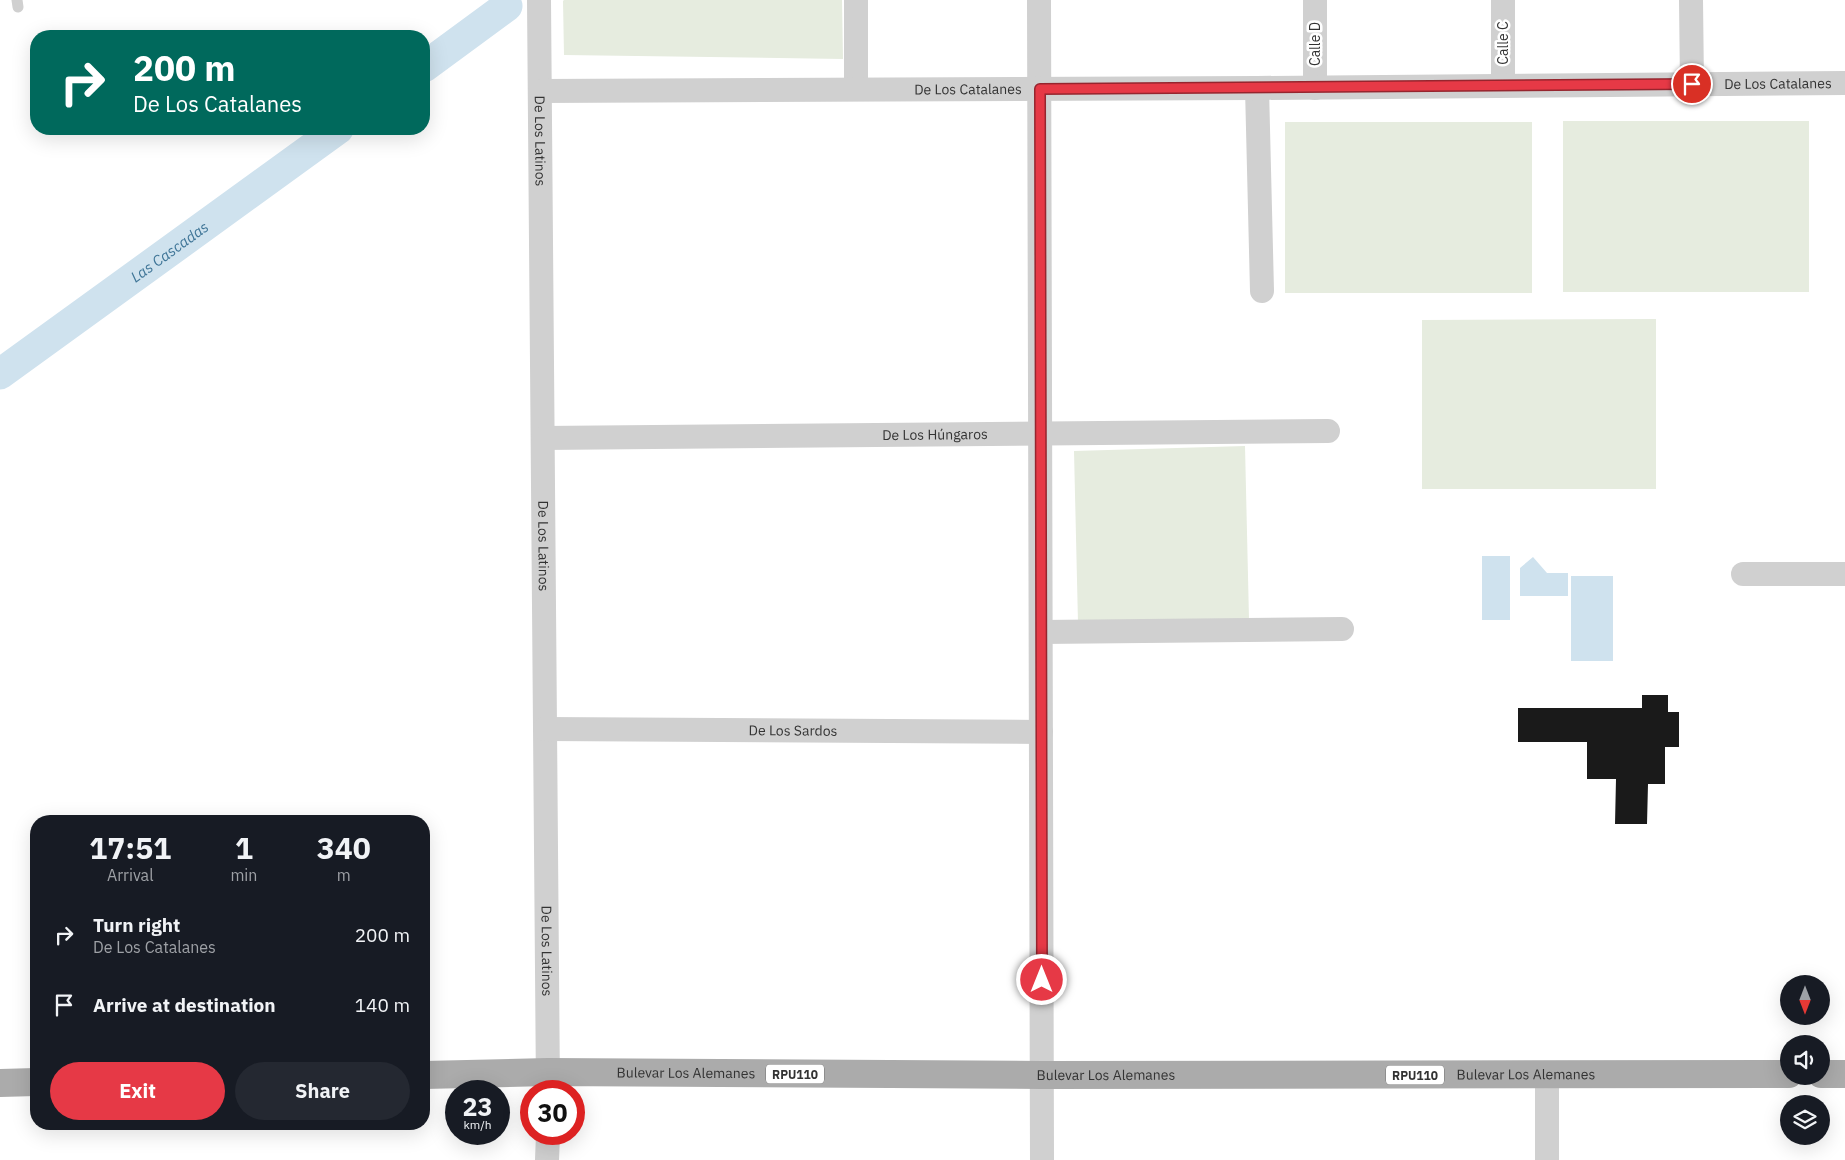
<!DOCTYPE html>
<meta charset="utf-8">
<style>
:root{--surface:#171b24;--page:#242831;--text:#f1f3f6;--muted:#9ea1a6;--accent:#e63946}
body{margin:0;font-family:"IBM Plex Sans",sans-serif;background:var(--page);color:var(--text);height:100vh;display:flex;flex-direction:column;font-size:19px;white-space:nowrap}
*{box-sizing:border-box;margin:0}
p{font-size:16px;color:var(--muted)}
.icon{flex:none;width:28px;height:28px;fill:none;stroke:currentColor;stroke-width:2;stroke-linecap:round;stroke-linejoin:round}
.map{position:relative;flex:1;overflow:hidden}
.side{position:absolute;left:30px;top:815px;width:400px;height:315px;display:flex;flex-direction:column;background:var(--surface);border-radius:20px;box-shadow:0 5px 20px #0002}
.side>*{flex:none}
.hud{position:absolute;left:30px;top:30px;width:400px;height:105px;border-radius:20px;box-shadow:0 5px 20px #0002;background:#00695c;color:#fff;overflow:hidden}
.needle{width:32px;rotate:180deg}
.tools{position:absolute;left:1780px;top:975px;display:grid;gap:10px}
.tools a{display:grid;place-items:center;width:50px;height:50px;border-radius:50%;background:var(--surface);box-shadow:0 5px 20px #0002;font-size:25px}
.speed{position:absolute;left:445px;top:1080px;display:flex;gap:10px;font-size:25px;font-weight:700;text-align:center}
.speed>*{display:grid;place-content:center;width:65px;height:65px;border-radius:50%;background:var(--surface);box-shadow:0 5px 20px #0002;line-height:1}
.speed small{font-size:12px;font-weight:400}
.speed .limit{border:8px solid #d22;background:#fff;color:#111}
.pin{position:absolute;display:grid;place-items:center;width:42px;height:42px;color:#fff;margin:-21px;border:2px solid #fff;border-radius:50%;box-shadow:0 1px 5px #0007}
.me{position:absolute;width:55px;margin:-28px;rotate:0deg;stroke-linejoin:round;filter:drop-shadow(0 0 4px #0008)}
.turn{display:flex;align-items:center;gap:18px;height:105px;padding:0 20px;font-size:22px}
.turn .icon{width:65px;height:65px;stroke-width:2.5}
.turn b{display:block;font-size:35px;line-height:42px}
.eta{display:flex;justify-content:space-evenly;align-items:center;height:85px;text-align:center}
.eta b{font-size:30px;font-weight:700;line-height:35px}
.primary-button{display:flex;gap:10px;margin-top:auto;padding:10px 20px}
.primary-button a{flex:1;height:58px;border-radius:30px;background:var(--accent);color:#fff;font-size:20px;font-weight:700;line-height:58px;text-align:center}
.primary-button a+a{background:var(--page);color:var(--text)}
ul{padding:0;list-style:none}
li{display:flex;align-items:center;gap:15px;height:70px;padding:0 20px}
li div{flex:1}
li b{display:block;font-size:19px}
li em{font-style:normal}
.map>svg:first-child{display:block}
.green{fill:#e6ecdf}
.water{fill:#cfe2ee}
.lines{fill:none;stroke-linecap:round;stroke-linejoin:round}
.canal{stroke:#cfe2ee;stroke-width:31}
.building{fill:#1a1a1a}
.lane{stroke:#d0d0d0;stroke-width:11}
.street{stroke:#d0d0d0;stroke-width:24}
.primary{stroke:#ababab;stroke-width:28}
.route-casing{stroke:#96252e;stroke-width:12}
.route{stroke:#e63946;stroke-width:9}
.labels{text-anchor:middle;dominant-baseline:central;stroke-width:5;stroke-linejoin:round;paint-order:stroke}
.shield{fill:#fff;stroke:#707070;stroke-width:1}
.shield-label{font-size:12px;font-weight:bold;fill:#333}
.street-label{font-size:14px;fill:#333;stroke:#fff}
.water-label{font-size:15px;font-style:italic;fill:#3f7597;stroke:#fff}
</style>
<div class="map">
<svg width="1845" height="1160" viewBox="0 0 1845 1160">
<rect width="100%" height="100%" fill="#fff"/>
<!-- green -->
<g class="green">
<polygon points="564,0 842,0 843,59 564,55 563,1"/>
<rect x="1563" y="121" width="246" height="171"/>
<rect x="1285" y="122" width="247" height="171"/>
<polygon points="1656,319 1656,489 1422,489 1422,320"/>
<polygon points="1245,446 1249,619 1078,623 1074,451"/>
</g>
<!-- water -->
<g class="water">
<rect x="1482" y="556" width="28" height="64"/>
<polygon points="1533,557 1547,573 1568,573 1568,596 1520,596 1520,568"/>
<rect x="1571" y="576" width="42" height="85"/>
</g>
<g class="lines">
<!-- canal -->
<g class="canal">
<polyline points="424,67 507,6"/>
<path id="s1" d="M0,374L338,129"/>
</g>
</g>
<!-- building -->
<polygon class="building" points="1642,695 1668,695 1668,712 1679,712 1679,747 1665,747 1665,784 1648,784 1647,824 1615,824 1616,779 1587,779 1587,742 1518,742 1518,708 1642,708"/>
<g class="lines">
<!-- lane -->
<polyline class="lane" points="17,0 18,7"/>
<!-- street -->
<g class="street">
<path id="s2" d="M539,0L548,1091"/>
<polyline points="856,0 856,89"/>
<polyline points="1039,0 1042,1160"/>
<polyline points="1315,0 1315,88"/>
<polyline points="1503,0 1503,85"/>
<polyline points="1691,0 1692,84"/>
<polyline points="1257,88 1262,291"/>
<path id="s3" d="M540,91L1257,88L1845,83"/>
<path id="s4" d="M543,438L1328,431"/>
<polyline points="1743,574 1845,574"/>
<polyline points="1041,632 1342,629"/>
<path id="s5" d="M545,729L1041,732"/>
<polyline points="1547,1075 1547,1160"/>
<polyline points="547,1160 548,1134"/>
</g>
<!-- primary -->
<g class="primary">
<polyline points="1821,1074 1845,1074"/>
<path id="s6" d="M424,1075L548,1072L1042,1075L1789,1074"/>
<polyline points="0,1083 36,1082"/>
</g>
</g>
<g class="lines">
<defs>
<polyline id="route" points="1042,980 1040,89 1692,84"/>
</defs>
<!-- route casing -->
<use href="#route" class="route-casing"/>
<!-- route -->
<use href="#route" class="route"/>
</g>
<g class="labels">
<!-- shield labels -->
<g class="shield">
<rect x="766" y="1064.5" width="58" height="19" rx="4"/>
<rect x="1386" y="1065.5" width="58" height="19" rx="4"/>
</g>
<g class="shield-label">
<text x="795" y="1074">RPU110</text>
<text x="1415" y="1075">RPU110</text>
</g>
<!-- street labels -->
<g class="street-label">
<text transform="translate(1503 43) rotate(-90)">Calle C</text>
<text transform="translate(1315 44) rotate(-90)">Calle D</text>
<text stroke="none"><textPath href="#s3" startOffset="1238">De Los Catalanes</textPath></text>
<text stroke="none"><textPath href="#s3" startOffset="428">De Los Catalanes</textPath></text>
<text stroke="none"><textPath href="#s2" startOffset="141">De Los Latinos</textPath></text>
<text stroke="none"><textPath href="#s4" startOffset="392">De Los Húngaros</textPath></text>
<text stroke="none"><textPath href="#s2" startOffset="546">De Los Latinos</textPath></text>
<text stroke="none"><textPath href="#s5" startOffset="248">De Los Sardos</textPath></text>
<text stroke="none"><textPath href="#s2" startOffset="951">De Los Latinos</textPath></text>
<text stroke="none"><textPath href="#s6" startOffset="262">Bulevar Los Alemanes</textPath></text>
<text stroke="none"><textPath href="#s6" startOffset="682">Bulevar Los Alemanes</textPath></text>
<text stroke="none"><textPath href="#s6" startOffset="1102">Bulevar Los Alemanes</textPath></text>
</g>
<!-- water labels -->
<g class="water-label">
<text stroke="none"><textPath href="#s1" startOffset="209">Las Cascadas</textPath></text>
</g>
</g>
</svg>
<div class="tools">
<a><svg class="needle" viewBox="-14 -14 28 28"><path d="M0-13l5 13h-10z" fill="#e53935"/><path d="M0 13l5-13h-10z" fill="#9ea1a6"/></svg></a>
<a><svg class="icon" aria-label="sound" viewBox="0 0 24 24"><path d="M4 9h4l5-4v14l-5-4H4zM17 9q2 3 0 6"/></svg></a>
<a><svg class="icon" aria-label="layers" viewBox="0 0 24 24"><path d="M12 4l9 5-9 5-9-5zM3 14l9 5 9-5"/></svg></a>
</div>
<div class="speed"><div>23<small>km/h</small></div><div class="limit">30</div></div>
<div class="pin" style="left:1692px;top:84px;background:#d93025"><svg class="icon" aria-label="arrive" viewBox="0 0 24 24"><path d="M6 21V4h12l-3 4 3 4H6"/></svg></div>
<svg class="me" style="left:1042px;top:980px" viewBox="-20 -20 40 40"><circle r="17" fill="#e63946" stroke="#fff" stroke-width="3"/><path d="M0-11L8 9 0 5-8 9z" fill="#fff"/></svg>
<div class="hud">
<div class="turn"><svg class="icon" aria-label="right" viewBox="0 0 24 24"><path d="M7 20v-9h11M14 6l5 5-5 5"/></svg><div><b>200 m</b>De Los Catalanes</div></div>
</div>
<section class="side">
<div class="eta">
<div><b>17:51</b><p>Arrival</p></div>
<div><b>1</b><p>min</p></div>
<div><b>340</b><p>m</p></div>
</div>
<ul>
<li><svg class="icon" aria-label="right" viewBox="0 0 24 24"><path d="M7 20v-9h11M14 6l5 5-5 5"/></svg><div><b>Turn right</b><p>De Los Catalanes</p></div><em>200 m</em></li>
<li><svg class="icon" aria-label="arrive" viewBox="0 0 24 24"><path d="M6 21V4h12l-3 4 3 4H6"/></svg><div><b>Arrive at destination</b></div><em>140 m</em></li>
</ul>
<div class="primary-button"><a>Exit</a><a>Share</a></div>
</section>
</div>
